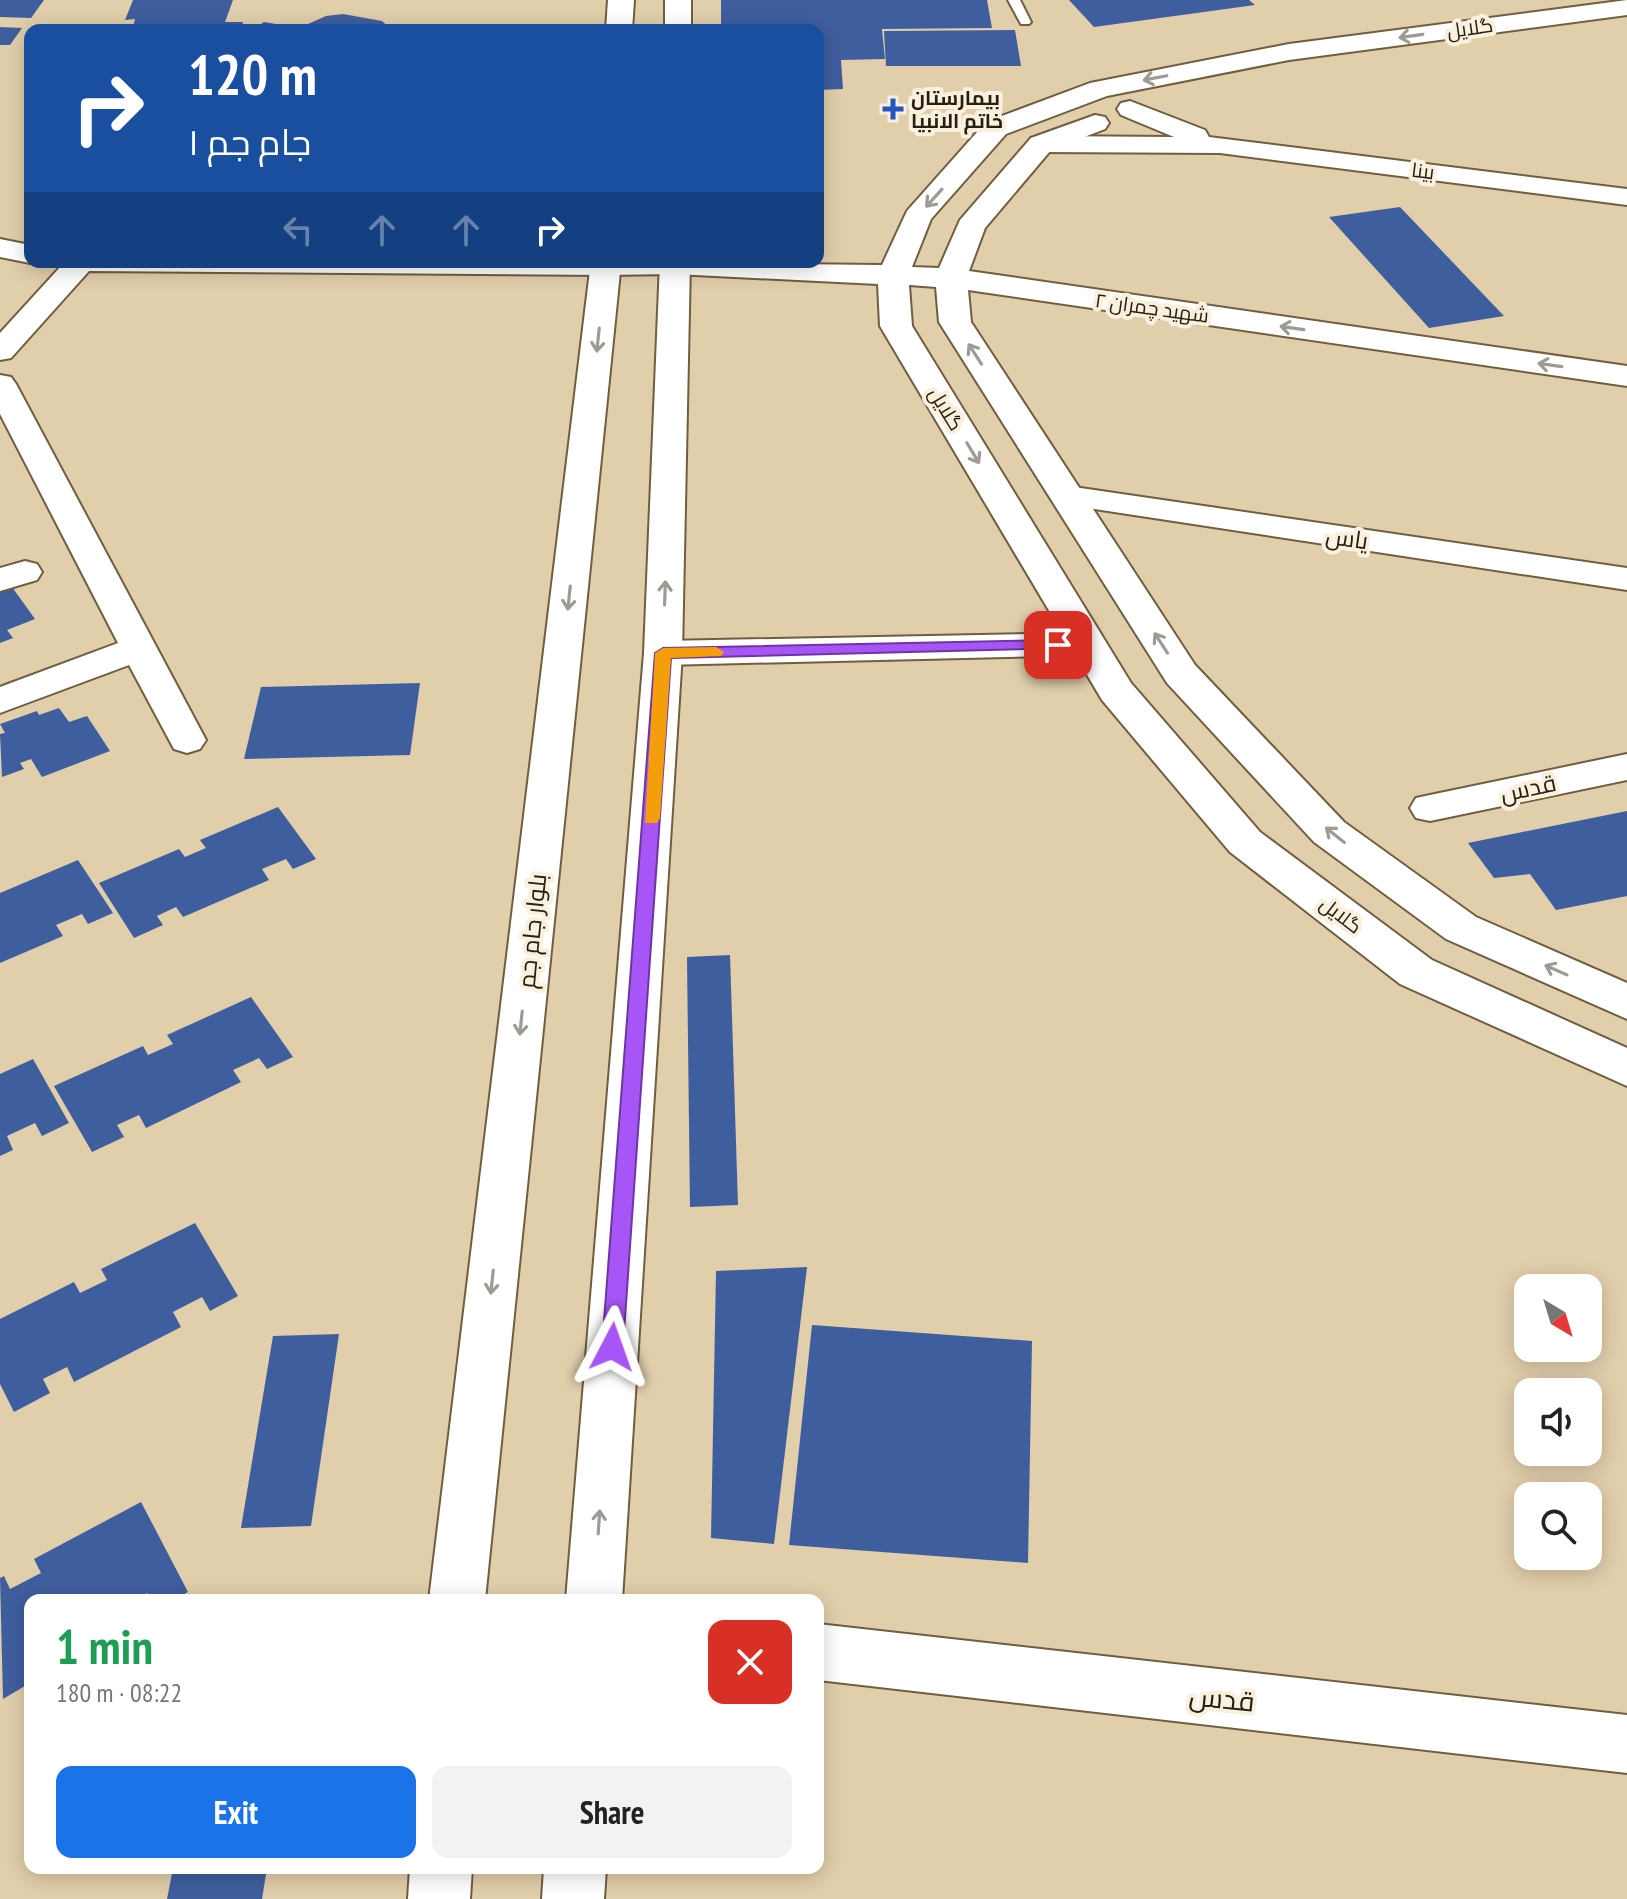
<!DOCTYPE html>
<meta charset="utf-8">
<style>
:root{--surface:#fff;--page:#f2f2f2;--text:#222;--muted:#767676;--accent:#1a73e8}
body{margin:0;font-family:"PT Sans Narrow",Cairo,sans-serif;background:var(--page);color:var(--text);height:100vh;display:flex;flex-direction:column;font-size:30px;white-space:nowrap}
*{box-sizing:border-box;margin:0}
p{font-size:26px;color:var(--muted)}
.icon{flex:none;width:44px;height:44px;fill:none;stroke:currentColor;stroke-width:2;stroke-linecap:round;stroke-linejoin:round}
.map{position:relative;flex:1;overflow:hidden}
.details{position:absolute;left:24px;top:1594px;width:800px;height:280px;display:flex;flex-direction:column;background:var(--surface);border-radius:16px;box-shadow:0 4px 20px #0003}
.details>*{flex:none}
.guide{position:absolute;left:24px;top:24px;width:800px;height:244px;border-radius:16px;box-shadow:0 4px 20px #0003;background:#1a4fa0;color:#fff;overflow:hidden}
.needle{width:52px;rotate:142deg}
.tools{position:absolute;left:1514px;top:1274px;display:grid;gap:16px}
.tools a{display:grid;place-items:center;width:88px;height:88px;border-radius:16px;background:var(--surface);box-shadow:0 4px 20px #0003;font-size:40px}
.pin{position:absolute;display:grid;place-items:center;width:68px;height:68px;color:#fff;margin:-34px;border-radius:16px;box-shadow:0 4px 12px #0006}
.me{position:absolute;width:88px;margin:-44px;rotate:4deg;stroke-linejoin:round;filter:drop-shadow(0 0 6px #0008)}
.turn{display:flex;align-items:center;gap:28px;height:168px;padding:0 32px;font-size:36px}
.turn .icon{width:104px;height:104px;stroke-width:2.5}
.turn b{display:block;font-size:56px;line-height:68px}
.lanes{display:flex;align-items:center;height:76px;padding:0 32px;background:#0003;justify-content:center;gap:40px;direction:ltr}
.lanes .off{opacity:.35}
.round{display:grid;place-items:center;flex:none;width:84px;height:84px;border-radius:16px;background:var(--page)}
.head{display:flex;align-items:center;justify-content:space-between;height:136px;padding:0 32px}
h1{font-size:48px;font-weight:800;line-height:60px;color:#1e9e55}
.primary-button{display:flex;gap:16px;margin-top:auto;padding:16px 32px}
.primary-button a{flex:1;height:92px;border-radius:16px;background:var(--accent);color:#fff;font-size:32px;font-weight:800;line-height:92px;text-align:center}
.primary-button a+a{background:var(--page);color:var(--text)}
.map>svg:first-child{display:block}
.building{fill:#3f5e9e}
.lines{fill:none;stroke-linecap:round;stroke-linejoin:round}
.service-casing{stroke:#6f5e3f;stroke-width:4}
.minor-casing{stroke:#6f5e3f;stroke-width:4}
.tertiary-casing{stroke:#6f5e3f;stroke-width:4}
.secondary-casing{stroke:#6f5e3f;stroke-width:4}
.service{fill:#fff;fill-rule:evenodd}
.minor{fill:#fff;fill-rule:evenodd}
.tertiary{fill:#fff;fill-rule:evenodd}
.secondary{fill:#fff;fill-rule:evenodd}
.oneway{stroke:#9e9b94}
.route{fill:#a855f7;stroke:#6d37a1;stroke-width:2}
.slow{fill:#f59e0b}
.poi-dot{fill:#2354c2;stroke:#f9f0de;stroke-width:3}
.labels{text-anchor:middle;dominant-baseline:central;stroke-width:8;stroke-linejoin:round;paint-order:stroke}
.far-street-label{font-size:20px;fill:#272012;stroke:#f9f0de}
.far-poi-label{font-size:20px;font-weight:bold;fill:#272012;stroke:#f9f0de;text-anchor:start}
.street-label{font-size:24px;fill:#272012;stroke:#f9f0de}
.near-street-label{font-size:28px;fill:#272012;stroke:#f9f0de}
</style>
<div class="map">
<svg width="1627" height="1899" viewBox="0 0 1627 1899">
<rect width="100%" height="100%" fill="#e1ceab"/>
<!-- building -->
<g class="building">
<polygon points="0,0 44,0 31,18 0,17"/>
<polygon points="133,0 233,0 225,22 243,22 241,30 132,30 135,19 125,20"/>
<polygon points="721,0 987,0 992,28 882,29 885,59 841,60 843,89 818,90 818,30 721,30"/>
<polygon points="1069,0 1249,0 1255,5 1094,27"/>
<polygon points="343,14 382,21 392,30 253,30 264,22 299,28 326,16"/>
<polygon points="0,27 22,28 10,45 0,45"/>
<polygon points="1015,30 1021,66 886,66 884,31"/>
<polygon points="1400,207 1504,316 1429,328 1329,217"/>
<polygon points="12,587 35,619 7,630 13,638 0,643 0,592"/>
<polygon points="420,683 410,755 244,759 261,687"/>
<polygon points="59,708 69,722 87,716 110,751 42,777 31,759 20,763 24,769 2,777 0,734 5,733 0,724 37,711 39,715"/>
<polygon points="278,807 316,859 293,869 286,859 262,869 269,880 183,917 176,907 157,916 163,925 134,938 99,883 179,849 185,857 206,848 200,840"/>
<polygon points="1627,811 1627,896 1556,910 1530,874 1494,878 1468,843"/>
<polygon points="78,860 113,913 88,924 82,914 56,925 63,936 0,963 0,893"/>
<polygon points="730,955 738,1205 690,1207 687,957"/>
<polygon points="251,997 293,1057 267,1069 259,1058 233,1070 241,1082 146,1128 139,1115 117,1125 124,1137 92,1152 54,1086 143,1046 148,1055 173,1044 167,1035"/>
<polygon points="33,1059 69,1123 42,1136 35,1123 7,1136 13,1150 0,1156 0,1074"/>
<polygon points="195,1223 238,1296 210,1311 202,1297 173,1312 181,1327 74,1382 67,1367 43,1379 50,1393 14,1412 0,1384 0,1319 74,1282 80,1293 107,1280 101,1269"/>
<polygon points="807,1267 774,1544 711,1538 716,1271"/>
<polygon points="812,1325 1032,1341 1028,1563 789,1545"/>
<polygon points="339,1334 311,1526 241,1528 273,1336"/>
<polygon points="141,1502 188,1592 174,1600 150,1600 147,1593 135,1600 30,1600 30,1683 3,1699 0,1578 4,1576 10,1589 41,1573 34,1559"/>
<polygon points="173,1868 267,1868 262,1899 167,1899"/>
</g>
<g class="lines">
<defs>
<polygon id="service" points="1008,0 1020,0 1031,22 1029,24 1021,24"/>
<g id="minor">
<polygon points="1130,101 1205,130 1209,137 1627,189 1627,205 1220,153 1041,152 1031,150 1028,144 1031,138 1041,136 1174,137 1121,115 1117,109 1121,103"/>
<polygon points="0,239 30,245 30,262 33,262 30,263 0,257"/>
<polygon points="59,262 618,262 621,266 616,272 606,275 89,271 11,358 0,360 0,333 62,265"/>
<polygon points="0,375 11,377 16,384 206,740 200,749 187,753 174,749 129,665 0,713 0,687 118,643 0,414"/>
<polygon points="1067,486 1627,568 1627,590 1055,503 1050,496 1055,489"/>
<polygon points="25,561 37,564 42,572 37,580 0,591 0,568"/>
<polygon points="1088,633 1101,636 1106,644 1101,652 1088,655 663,665 650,661 645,653 650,645 663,641"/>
<polygon points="1627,754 1627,780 1430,821 1416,818 1410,808 1416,798 1430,795"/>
</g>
<g id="tertiary">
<polygon points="1627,0 1627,15 1289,60 1107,96 1006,134 931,219 912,267 939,268 960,220 1031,138 1095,115 1105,117 1109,123 1105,129 1051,150 985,228 969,271 1627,366 1627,386 968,290 971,322 1195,665 1344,822 1476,917 1627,983 1627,1019 1446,939 1314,842 1167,683 939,322 936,287 909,285 912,326 1131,683 1260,832 1432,960 1627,1048 1627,1086 1400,984 1230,852 1102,700 880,326 878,284 675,274 606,275 595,273 591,266 593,262 882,265 907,211 986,122 1090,83 1289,44"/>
<polygon points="818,1624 1627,1715 1627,1773 818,1680"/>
</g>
<g id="secondary">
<polygon points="608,0 634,0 632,30 606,30"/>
<rect x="665" y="0" width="26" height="30"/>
<polygon points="591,262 621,262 485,1600 429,1600"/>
<polygon points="660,262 690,262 682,653 622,1600 566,1600 644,653"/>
<polygon points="410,1868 472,1868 470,1899 408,1899"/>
<polygon points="544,1868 606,1868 604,1899 542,1899"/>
</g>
</defs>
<!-- service casing -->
<use href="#service" class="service-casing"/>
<!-- minor casing -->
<use href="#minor" class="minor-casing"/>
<!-- tertiary casing -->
<use href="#tertiary" class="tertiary-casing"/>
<!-- secondary casing -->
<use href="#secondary" class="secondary-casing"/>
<!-- service -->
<use href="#service" class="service"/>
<!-- minor -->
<use href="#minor" class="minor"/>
<!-- tertiary -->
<use href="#tertiary" class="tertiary"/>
<!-- secondary -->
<use href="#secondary" class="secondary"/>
</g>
<!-- one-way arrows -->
<defs><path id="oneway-shaft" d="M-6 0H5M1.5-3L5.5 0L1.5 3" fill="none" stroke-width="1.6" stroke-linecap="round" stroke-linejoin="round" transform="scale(2)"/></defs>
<g class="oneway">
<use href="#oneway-shaft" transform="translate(1411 36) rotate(172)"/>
<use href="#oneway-shaft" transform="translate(1155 78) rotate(169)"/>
<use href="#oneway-shaft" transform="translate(934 198) rotate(132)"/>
<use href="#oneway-shaft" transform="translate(1292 328) rotate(-172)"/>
<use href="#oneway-shaft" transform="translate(598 340) rotate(96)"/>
<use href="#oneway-shaft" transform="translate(975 354) rotate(-123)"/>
<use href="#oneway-shaft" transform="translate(1550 365) rotate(-172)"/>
<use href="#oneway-shaft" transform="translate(973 453) rotate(59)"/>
<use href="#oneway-shaft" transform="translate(665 593) rotate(-88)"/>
<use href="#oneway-shaft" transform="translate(569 598) rotate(96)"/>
<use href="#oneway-shaft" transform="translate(1161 643) rotate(-123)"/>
<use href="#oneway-shaft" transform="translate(1335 835) rotate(-141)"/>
<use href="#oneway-shaft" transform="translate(1556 970) rotate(-156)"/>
<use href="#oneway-shaft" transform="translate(521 1023) rotate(96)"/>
<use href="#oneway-shaft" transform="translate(492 1282) rotate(96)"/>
<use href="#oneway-shaft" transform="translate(599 1522) rotate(-86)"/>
</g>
<!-- route -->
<polygon class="route" points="1058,640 1063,641 1063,648 671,658 623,1347 620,1354 605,1354 602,1347 655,653 663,648"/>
<!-- slow -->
<polygon class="slow" points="716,647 724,652 721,656 671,658 660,818 657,823 645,823 655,653 663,648"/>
<!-- markers -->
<path class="poi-dot" d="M889 97h8v8h8v8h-8v8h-8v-8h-8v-8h8z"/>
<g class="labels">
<!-- far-street labels -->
<g class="far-street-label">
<text transform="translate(1470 28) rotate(-8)">گلایل</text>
<text transform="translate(1423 171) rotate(7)">بینا</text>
<text transform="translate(1152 308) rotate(8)">شهید چمران ۲</text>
<text transform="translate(946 409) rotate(59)">گلایل</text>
<text transform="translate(1341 915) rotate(37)">گلایل</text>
</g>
<!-- far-poi labels -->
<g class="far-poi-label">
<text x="911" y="98">بیمارستان<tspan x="911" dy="23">خاتم الانبیا</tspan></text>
</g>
<!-- street labels -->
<g class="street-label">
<text transform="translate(1347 538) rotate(8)">یاس</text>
<text transform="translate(1528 788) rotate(-12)">قدس</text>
<text transform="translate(532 931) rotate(-84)">بلوار جام جم</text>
</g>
<!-- near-street labels -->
<g class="near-street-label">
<text transform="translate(1222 1698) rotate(6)">قدس</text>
</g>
</g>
</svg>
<div class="tools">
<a><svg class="needle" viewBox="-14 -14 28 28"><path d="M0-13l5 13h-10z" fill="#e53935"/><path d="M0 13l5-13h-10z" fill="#767676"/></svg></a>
<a><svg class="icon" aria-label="sound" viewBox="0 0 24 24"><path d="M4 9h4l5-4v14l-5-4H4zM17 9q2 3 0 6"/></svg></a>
<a><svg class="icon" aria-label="search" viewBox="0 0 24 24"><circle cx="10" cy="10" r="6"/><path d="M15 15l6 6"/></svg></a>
</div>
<div class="pin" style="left:1058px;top:645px;background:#d93025"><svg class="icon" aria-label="arrive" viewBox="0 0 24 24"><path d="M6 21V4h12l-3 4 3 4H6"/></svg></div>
<svg class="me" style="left:612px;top:1347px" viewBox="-20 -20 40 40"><path d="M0-17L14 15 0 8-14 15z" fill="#a855f7" stroke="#fff" stroke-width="4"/></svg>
<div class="guide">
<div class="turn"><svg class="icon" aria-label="right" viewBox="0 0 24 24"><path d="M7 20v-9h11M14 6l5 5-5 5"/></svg><div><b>120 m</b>جام جم ۱</div></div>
<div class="lanes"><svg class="icon off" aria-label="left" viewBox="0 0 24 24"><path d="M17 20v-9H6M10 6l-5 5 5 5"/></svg><svg class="icon off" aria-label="ahead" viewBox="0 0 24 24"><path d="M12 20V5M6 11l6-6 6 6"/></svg><svg class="icon off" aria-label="ahead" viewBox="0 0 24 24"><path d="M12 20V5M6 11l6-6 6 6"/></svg><svg class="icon" aria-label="right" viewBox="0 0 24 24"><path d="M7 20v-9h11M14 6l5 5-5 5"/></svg></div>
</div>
<section class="details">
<div class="head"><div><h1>1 min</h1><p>180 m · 08:22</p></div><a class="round" style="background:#d93025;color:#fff"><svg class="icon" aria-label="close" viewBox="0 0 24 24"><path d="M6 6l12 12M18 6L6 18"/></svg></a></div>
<div class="primary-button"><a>Exit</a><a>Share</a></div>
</section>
</div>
